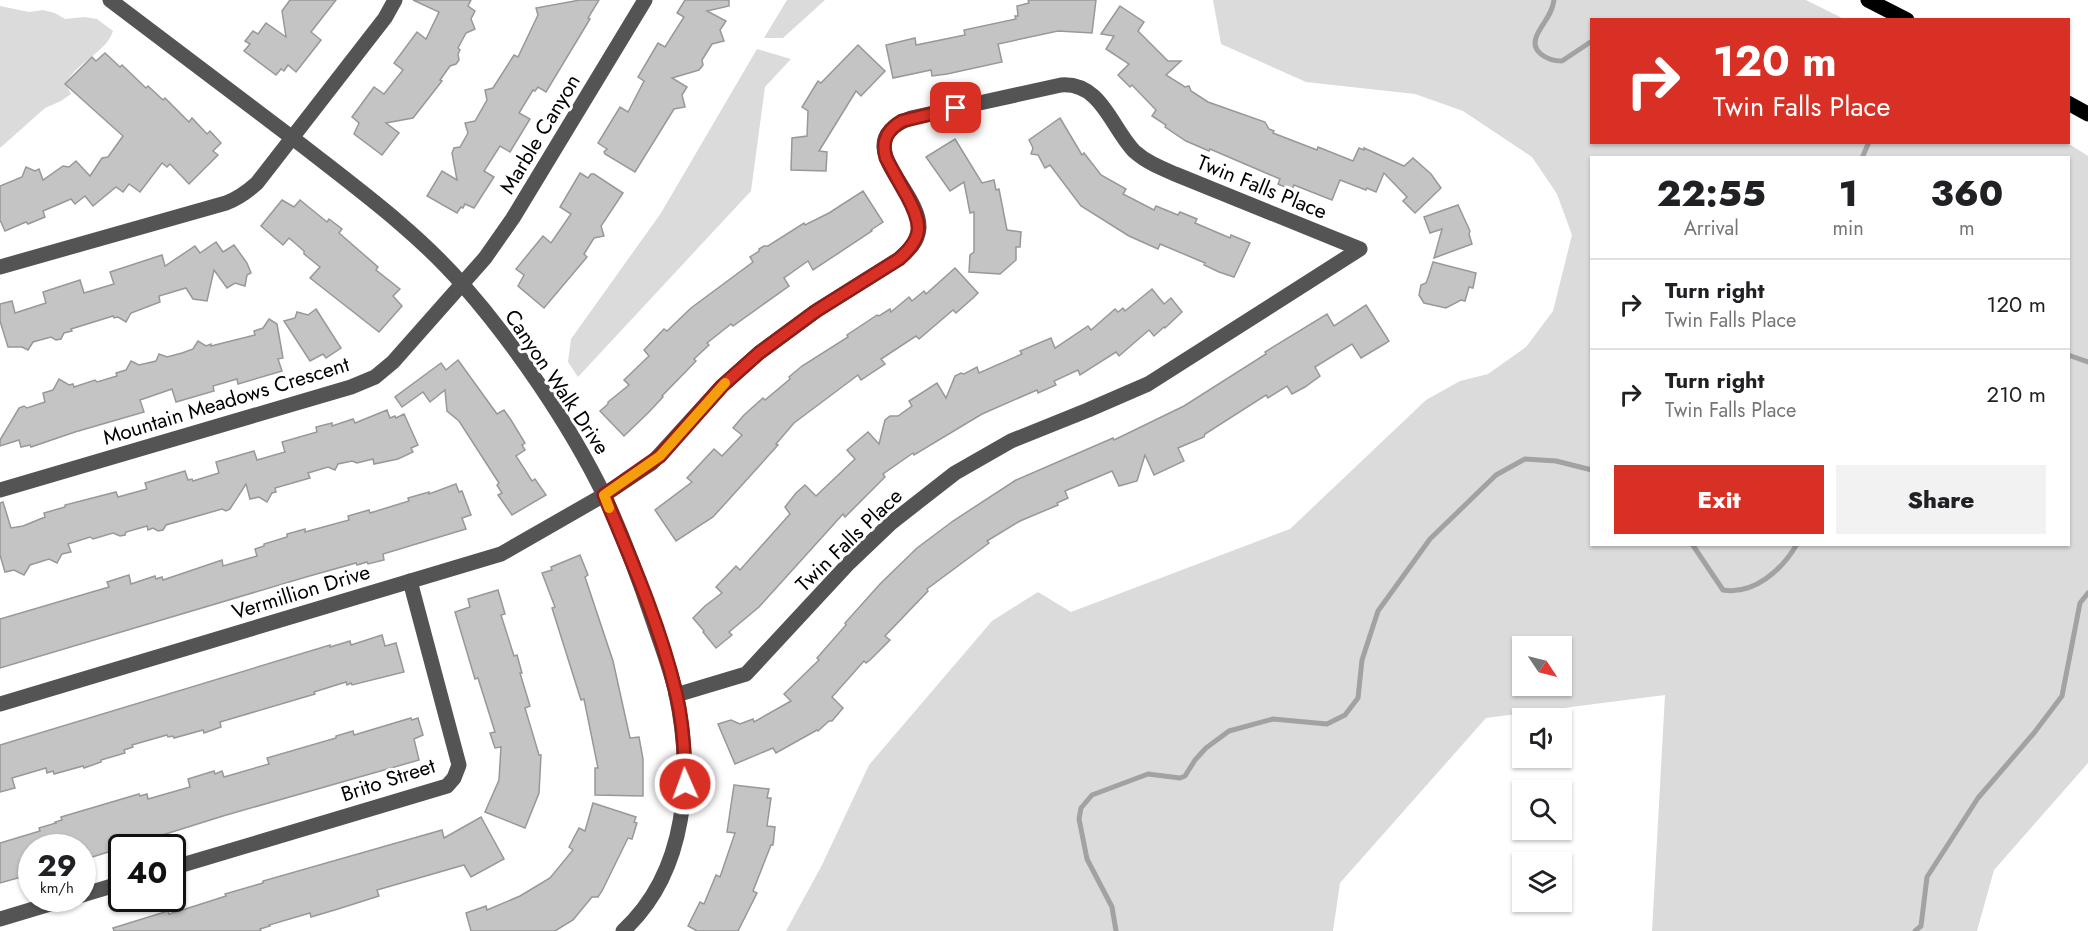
<!DOCTYPE html>
<style>
:root{--surface:#fff;--page:#f2f2f2;--text:#202124;--muted:#757577;--line:#e0e0e0;--accent:#d93025}
body{margin:0;font-family:Jost,sans-serif;background:var(--page);color:var(--text);height:100vh;display:flex;flex-direction:column;font-size:22px;white-space:nowrap}
*{box-sizing:border-box;margin:0}
p{font-size:20px;color:var(--muted)}
.icon{flex:none;width:33px;height:33px;fill:none;stroke:currentColor;stroke-width:2;stroke-linecap:round;stroke-linejoin:round}
.map{position:relative;flex:1;overflow:hidden}
.side{position:absolute;left:1590px;top:156px;width:480px;height:390px;display:flex;flex-direction:column;background:var(--surface);border-radius:0px;box-shadow:0 2px 4px #0004}
.side>*{flex:none}
.banner{position:absolute;left:1590px;top:18px;width:480px;height:126px;border-radius:0px;box-shadow:0 2px 4px #0004;background:#d93025;color:#fff;overflow:hidden}
.needle{width:39px;rotate:125deg}
.tools{position:absolute;left:1512px;top:636px;display:grid;gap:12px}
.tools a{display:grid;place-items:center;width:60px;height:60px;border-radius:0px;background:var(--surface);box-shadow:0 2px 4px #0004;font-size:30px}
.speed{position:absolute;left:18px;top:834px;display:flex;gap:12px;font-size:30px;font-weight:700;text-align:center}
.speed>*{display:grid;place-content:center;width:78px;height:78px;border-radius:50%;background:var(--surface);box-shadow:0 2px 4px #0004;line-height:1}
.speed small{font-size:15px;font-weight:400}
.speed .limit{border:3px solid #111;border-radius:9px;background:#fff;color:#111}
.pin{position:absolute;display:grid;place-items:center;width:51px;height:51px;color:#fff;margin:-26px;border-radius:12px;box-shadow:0 3px 9px #0006}
.me{position:absolute;width:66px;margin:-33px;rotate:358deg;stroke-linejoin:round;filter:drop-shadow(0 0 4px #0008)}
.turn{display:flex;align-items:center;gap:21px;height:126px;padding:0 24px;font-size:27px}
.turn .icon{width:78px;height:78px;stroke-width:2.5}
.turn b{display:block;font-size:42px;line-height:51px}
.eta{display:flex;justify-content:space-evenly;align-items:center;height:102px;text-align:center}
.eta b{font-size:36px;font-weight:800;line-height:42px}
.primary-button{display:flex;gap:12px;margin-top:auto;padding:12px 24px}
.primary-button a{flex:1;height:69px;border-radius:0px;background:var(--accent);color:#fff;font-size:24px;font-weight:800;line-height:69px;text-align:center}
.primary-button a+a{background:var(--page);color:var(--text)}
ul{padding:0;list-style:none}
li{display:flex;align-items:center;gap:18px;height:90px;padding:0 24px;border-top:2px solid var(--line)}
li div{flex:1}
li b{display:block;font-size:22px}
li em{font-style:normal}
.map>svg:first-child{display:block}
.green{fill:#dbdbdb;fill-rule:evenodd}
.lines{fill:none;stroke-linecap:round;stroke-linejoin:round}
.stream{stroke:#a2a2a2;stroke-width:5}
.building{fill:#c4c4c4;stroke:#989898;stroke-width:1.5}
.minor{stroke:#545454;stroke-width:15}
.major{stroke:#000;stroke-width:15}
.route-casing{stroke:#8d1f18;stroke-width:15}
.route{stroke:#d93025;stroke-width:10}
.slow{stroke:#f59e0b;stroke-width:10}
.labels{text-anchor:middle;dominant-baseline:central;stroke-width:6;stroke-linejoin:round;paint-order:stroke}
.street-label{font-size:21px;fill:#000;stroke:#fff}
</style>
<div class="map">
<svg width="2088" height="931" viewBox="0 0 2088 931">
<rect width="100%" height="100%" fill="#fff"/>
<!-- green -->
<g class="green">
<polygon points="787,0 825,0 783,38 764,38"/>
<path d="M1213,0H1806L1844,19L1592,20V142H2066L2088,156V763L1994,870L1977,931H1652L1665,695L1486,718L1340,883L1333,931H786L822,865L869,765L992,621L1038,592L1071,612L1290,529L1426,400L1460,381L1488,374L1526,347L1553,311L1572,235L1557,194L1532,157L1463,111L1415,94L1306,82L1221,44ZM1592,158H2068V544H1592ZM1562,646V686H1522V646Z"/>
<path d="M0,6L29,12L43,10L55,13L65,19L84,17L97,19L113,31C106,53 76,62 66,84L71,94L61,101L45,108L0,148Z"/>
<polygon points="757,49 791,59 765,87 751,191 578,377 568,362 571,339 661,213"/>
</g>
<g class="lines">
<!-- stream -->
<g class="stream">
<path d="M1554,0C1552,15 1543,22 1537,35C1529,52 1548,61 1562,61L1592,41"/>
<polyline points="1862,158 1869,142"/>
<polyline points="2068,355 2088,362"/>
<path d="M1692,544L1723,590C1754,595 1782,570 1797,544"/>
<polyline points="1116,931 1112,907 1087,859 1079,819 1081,808 1092,795 1148,774 1180,778 1185,776 1195,760 1206,748 1229,731 1273,719 1327,724 1345,715 1358,698 1362,660 1378,611 1430,539 1496,475 1525,459 1556,461 1592,470"/>
<polyline points="1915,931 1921,926 1927,877 1978,798 2034,733 2062,696 2080,603 2088,593"/>
</g>
</g>
<!-- building -->
<g class="building">
<polygon points="290,0 336,0 311,32 321,40 296,72 288,65 284,71 281,69 276,75 244,51 250,44 245,41 253,31 258,34 266,23 286,37 282,11"/>
<polygon points="413,0 471,0 468,6 475,11 471,19 475,29 466,33 458,48 460,50 458,54 459,60 456,64 450,66 440,80 442,81 413,118 386,123 399,133 382,155 354,134 359,123 352,117 374,87 384,94 403,70 394,63 417,32 426,39 439,12"/>
<polygon points="580,0 599,0 588,18 590,19 546,92 538,87 535,91 533,90 519,113 530,119 510,152 500,146 484,171 494,177 474,208 465,204 463,208 461,207 457,213 427,196 442,171 457,180 452,153 454,148 460,147 468,133 465,123 475,121 487,100 485,90 493,88 514,55 518,57 538,15 536,8"/>
<polygon points="685,0 729,0 729,6 707,11 726,21 720,30 724,41 712,44 702,60 703,65 699,70 672,78 687,87 682,95 685,107 674,109 635,172 605,154 604,152 607,149 598,143 620,107 628,112 644,81 638,77 658,43 665,47 684,17 677,13"/>
<polygon points="1028,0 1096,0 1092,33 1058,31 998,44 1002,62 947,74 932,76 931,70 893,78 886,45 915,38 916,45 965,35 964,30 1016,19 1015,16 1018,16 1017,6 1029,3"/>
<polygon points="1120,6 1144,22 1138,31 1168,61 1181,61 1166,75 1185,87 1189,86 1191,91 1208,102 1265,122 1269,129 1274,131 1273,133 1317,150 1318,147 1353,161 1359,148 1364,150 1364,148 1404,166 1413,158 1431,174 1441,188 1415,213 1403,201 1407,197 1384,173 1376,192 1367,188 1366,190 1340,180 1332,200 1294,185 1292,190 1278,184 1280,179 1210,149 1209,151 1186,141 1165,127 1166,125 1152,116 1156,110 1132,85 1130,87 1118,75 1129,64 1106,49 1114,36 1101,34"/>
<polygon points="858,45 885,71 861,96 856,91 819,151 827,152 826,171 791,170 792,138 807,136 808,111 802,107 818,81 821,83"/>
<polygon points="105,53 120,67 122,65 146,88 148,86 163,100 165,98 189,122 192,118 207,134 210,131 221,143 213,151 218,155 189,184 170,164 167,167 162,163 140,192 129,184 123,192 116,187 93,206 85,196 75,204 71,199 43,211 45,217 28,224 26,222 5,231 0,220 0,186 22,177 26,167 35,171 39,169 43,180 63,166 69,167 76,161 90,176 102,158 108,157 123,136 65,84 92,57 96,61"/>
<polygon points="1060,118 1082,155 1084,153 1101,175 1126,189 1123,194 1154,210 1156,206 1178,215 1180,212 1197,219 1195,223 1230,238 1231,235 1250,243 1234,277 1219,272 1204,265 1205,263 1160,244 1158,249 1129,236 1081,206 1050,165 1045,168 1038,155 1031,154 1033,148 1029,140"/>
<polygon points="955,139 982,183 994,180 996,190 999,189 1007,230 1021,232 1020,247 1016,247 1016,260 1000,274 969,272 970,255 974,252 974,212 970,213 964,182 950,191 926,157"/>
<polygon points="580,173 588,178 591,174 594,174 623,193 601,226 604,236 594,238 584,254 587,257 544,308 518,286 524,275 516,269 543,236 551,243 571,214 560,207"/>
<polygon points="863,191 883,222 871,230 872,231 813,270 808,261 784,278 789,286 733,326 731,324 707,343 709,345 694,359 696,361 662,396 663,397 648,413 624,436 600,411 608,404 608,402 629,385 624,380 649,356 644,350 664,329 667,331 691,308 753,262 750,257 759,251 759,249 764,246 768,246 804,223 805,225 829,213"/>
<polygon points="282,200 294,207 300,200 327,222 329,219 342,229 339,233 378,267 376,270 400,289 393,296 402,306 379,332 310,278 320,267 304,254 304,251 289,238 283,245 261,226"/>
<polygon points="1458,205 1470,231 1469,234 1472,244 1434,258 1442,229 1430,233 1424,217"/>
<polygon points="216,242 223,252 234,245 247,263 251,273 247,275 245,286 235,283 227,288 214,270 207,301 193,299 186,288 159,296 160,302 131,313 126,322 118,317 114,318 113,316 71,329 72,331 64,333 61,339 56,340 51,337 33,342 28,350 22,347 8,347 0,321 0,304 12,301 15,313 46,303 43,292 80,280 84,293 114,284 110,272 162,255 165,266 195,246 200,253"/>
<polygon points="1433,262 1476,273 1473,288 1469,287 1465,301 1461,300 1446,308 1424,303 1419,295 1421,285 1426,283 1429,275"/>
<polygon points="955,268 978,293 973,298 956,313 953,310 919,339 916,336 881,359 885,364 861,380 858,375 794,423 776,444 778,445 713,517 676,541 655,510 692,482 687,478 714,449 722,456 742,435 733,428 744,415 763,398 765,400 790,379 789,377 802,366 848,337 847,335 877,315 879,316 890,309 891,312 909,297 912,301 924,291 926,294"/>
<polygon points="1152,289 1164,304 1171,298 1182,312 1165,328 1164,327 1154,336 1149,330 1119,356 1116,352 1080,375 1078,370 1054,381 1056,385 1038,393 1037,390 982,414 914,455 913,453 883,474 885,477 845,517 843,514 759,607 729,632 732,635 716,648 703,632 704,631 693,618 705,606 722,593 716,587 736,566 740,570 790,514 785,507 796,493 805,485 816,496 855,459 847,450 868,432 879,444 885,420 890,416 898,416 912,406 909,401 937,383 946,398 955,376 961,373 964,374 977,367 979,373 1022,354 1020,351 1051,338 1055,348 1088,326 1091,330 1115,309 1118,312 1123,308 1125,311"/>
<polygon points="1366,305 1389,341 1386,343 1361,358 1352,344 1315,367 1320,376 1305,387 1292,394 1287,386 1268,398 1266,395 1205,434 1204,437 1178,448 1184,461 1154,475 1145,455 1137,481 1119,486 1112,471 1065,491 1068,498 1057,503 1058,505 1020,521 987,541 989,543 927,589 928,591 885,636 890,640 870,660 866,663 864,661 832,697 843,708 832,721 829,721 818,731 817,730 776,753 773,748 735,764 718,724 731,720 740,724 753,719 754,722 791,701 784,694 819,660 817,658 846,625 845,623 880,584 917,548 953,521 1016,480 1113,438 1114,440 1184,406 1266,354 1265,352 1327,314 1334,326"/>
<polygon points="316,309 341,348 326,358 323,354 310,361 284,321 295,318 297,312 308,315"/>
<polygon points="269,319 277,324 283,358 278,359 282,371 238,384 237,379 213,386 214,391 176,402 172,389 140,400 144,412 75,432 31,447 30,445 21,447 19,440 0,446 0,440 19,408 24,406 27,408 45,402 43,393 53,390 59,379 69,385 73,384 74,387 95,380 97,382 117,376 116,373 126,370 131,361 139,365 156,361 159,354 167,357 182,353 193,349 198,341 206,346 211,344 211,346 255,335 254,331 263,328"/>
<polygon points="458,360 497,414 504,410 511,420 525,443 522,445 525,450 516,456 532,481 535,479 546,495 512,515 498,495 502,493 497,485 499,483 459,421 447,411 445,390 430,402 423,392 402,407 395,397 441,363 446,370"/>
<polygon points="387,410 390,418 395,416 396,418 404,414 418,445 411,448 413,452 398,459 374,464 373,459 357,463 352,461 338,464 335,470 328,467 308,473 310,478 275,488 276,492 272,493 267,502 259,497 250,499 246,484 230,509 226,511 222,509 166,525 163,530 158,531 153,528 148,530 147,526 126,532 125,535 120,536 113,533 93,539 90,537 68,544 71,552 62,554 57,563 49,559 30,565 24,575 14,570 5,572 0,555 0,503 3,502 11,528 23,526 45,517 44,513 65,507 65,505 116,492 118,497 147,489 145,483 185,471 188,480 192,479 193,481 219,473 216,462 254,451 257,460 285,452 282,442 317,432 316,427 332,423 332,426 353,419 355,423"/>
<polygon points="456,484 459,492 462,491 471,515 462,518 466,529 383,554 384,560 368,564 367,562 357,565 356,563 306,577 0,668 0,619 109,587 107,582 129,575 131,584 155,576 156,579 162,577 163,580 222,560 223,566 257,556 255,549 264,546 264,544 287,537 287,534 305,529 305,532 349,520 348,516 369,510 370,513 409,501 408,498 429,492 429,494"/>
<polygon points="580,555 588,575 585,577 613,661 630,738 639,737 643,759 643,796 595,795 595,768 598,768 584,699 581,700 552,608 555,607 542,573 552,570 551,567"/>
<polygon points="498,590 505,614 501,615 514,656 517,655 522,673 520,673 530,706 525,708 539,755 541,755 539,793 525,828 485,812 499,780 501,747 495,748 490,733 495,732 478,678 475,679 455,612 470,607 468,599"/>
<polygon points="382,635 385,646 396,643 404,672 352,685 351,683 347,685 346,682 314,692 315,694 220,722 221,727 204,733 203,730 174,738 173,736 168,737 167,735 132,745 133,747 124,750 125,753 101,760 101,762 84,768 83,766 54,774 53,771 47,773 46,768 12,778 15,788 0,792 0,745 330,645 330,647 350,641 351,645"/>
<polygon points="411,718 412,720 418,718 423,735 414,739 419,760 223,816 89,858 86,848 32,848 32,874 0,883 0,843 40,831 39,828 56,823 55,822 62,820 61,817 139,794 140,796 147,794 148,799 190,787 188,779 214,771 215,774 222,771 224,777 269,764 267,758 336,738 336,736 353,731 354,735"/>
<polygon points="734,785 769,789 767,798 771,798 767,826 775,827 773,845 771,845 753,891 757,893 738,931 697,931 688,926 700,902 704,904 716,875 720,877 735,833 727,832"/>
<polygon points="593,803 636,817 634,822 637,823 632,839 628,838 602,891 598,897 592,897 573,920 555,931 471,931 466,913 486,906 487,910 520,896 550,878 573,850 569,847 579,828 585,831"/>
<polygon points="481,817 504,859 471,877 464,865 377,890 379,896 338,909 311,917 310,913 269,925 270,926 260,929 261,931 114,931 113,928 168,911 169,914 198,905 226,896 225,894 263,883 263,881 442,830 444,838"/>
</g>
<g class="lines">
<!-- minor -->
<g class="minor">
<path d="M110,0C174,49 239,97 303,146C358,189 417,232 463,285C514,343 570,425 604,495C623,536 639,579 653,621C661,645 671,670 676,694C693,775 688,871 623,931"/>
<path d="M0,267L226,203C239,198 247,192 257,183L385,18L395,0"/>
<polyline points="0,490 351,387 375,377 393,362 485,258 513,218 645,0"/>
<path d="M0,704L501,554L604,495L652,463L722,386L759,353L816,311L899,259C909,250 918,242 919,228C921,190 845,142 911,118L1061,85C1101,82 1111,127 1134,151C1146,162 1161,168 1175,174L1360,249L1148,384L1088,410L1011,441L955,473L891,523L849,563L746,674L676,695"/>
<polyline points="172,868 447,786 454,778 459,765 410,581"/>
<polyline points="82,895 122,883"/>
<polyline points="0,919 70,898"/>
</g>
<!-- major -->
<g class="major">
<polyline points="1868,0 1907,20"/>
<polyline points="2068,103 2088,114"/>
</g>
</g>
<g class="lines">
<defs>
<path id="route" d="M685,784C685,754 683,722 676,693C660,625 631,559 604,495L660,456L722,386L759,353L816,311L899,259C924,237 922,224 907,196C900,184 893,171 886,158C881,141 887,130 902,121L956,108"/>
</defs>
<!-- route casing -->
<use href="#route" class="route-casing"/>
<!-- route -->
<use href="#route" class="route"/>
<!-- slow -->
<polyline class="slow" points="609,508 604,495 660,456 725,383"/>
</g>
<g class="labels">
<!-- street labels -->
<g class="street-label">
<text transform="translate(540 134) rotate(-59)">Marble Canyon</text>
<text transform="translate(1262 187) rotate(22)">Twin Falls Place</text>
<text transform="translate(557 382) rotate(56)">Canyon Walk Drive</text>
<text transform="translate(226 401) rotate(-17)">Mountain Meadows Crescent</text>
<text transform="translate(849 540) rotate(-44)">Twin Falls Place</text>
<text transform="translate(301 592) rotate(-17)">Vermillion Drive</text>
<text transform="translate(388 780) rotate(-18)">Brito Street</text>
</g>
</g>
</svg>
<div class="tools">
<a><svg class="needle" viewBox="-14 -14 28 28"><path d="M0-13l5 13h-10z" fill="#e53935"/><path d="M0 13l5-13h-10z" fill="#757577"/></svg></a>
<a><svg class="icon" aria-label="sound" viewBox="0 0 24 24"><path d="M4 9h4l5-4v14l-5-4H4zM17 9q2 3 0 6"/></svg></a>
<a><svg class="icon" aria-label="search" viewBox="0 0 24 24"><circle cx="10" cy="10" r="6"/><path d="M15 15l6 6"/></svg></a>
<a><svg class="icon" aria-label="layers" viewBox="0 0 24 24"><path d="M12 4l9 5-9 5-9-5zM3 14l9 5 9-5"/></svg></a>
</div>
<div class="speed"><div>29<small>km/h</small></div><div class="limit">40</div></div>
<div class="pin" style="left:956px;top:108px;background:#d93025"><svg class="icon" aria-label="arrive" viewBox="0 0 24 24"><path d="M6 21V4h12l-3 4 3 4H6"/></svg></div>
<svg class="me" style="left:685px;top:784px" viewBox="-20 -20 40 40"><circle r="17" fill="#d93025" stroke="#fff" stroke-width="3"/><path d="M0-11L8 9 0 5-8 9z" fill="#fff"/></svg>
<div class="banner">
<div class="turn"><svg class="icon" aria-label="right" viewBox="0 0 24 24"><path d="M7 20v-9h11M14 6l5 5-5 5"/></svg><div><b>120 m</b>Twin Falls Place</div></div>
</div>
<section class="side">
<div class="eta">
<div><b>22:55</b><p>Arrival</p></div>
<div><b>1</b><p>min</p></div>
<div><b>360</b><p>m</p></div>
</div>
<ul>
<li><svg class="icon" aria-label="right" viewBox="0 0 24 24"><path d="M7 20v-9h11M14 6l5 5-5 5"/></svg><div><b>Turn right</b><p>Twin Falls Place</p></div><em>120 m</em></li>
<li><svg class="icon" aria-label="right" viewBox="0 0 24 24"><path d="M7 20v-9h11M14 6l5 5-5 5"/></svg><div><b>Turn right</b><p>Twin Falls Place</p></div><em>210 m</em></li>
</ul>
<div class="primary-button"><a>Exit</a><a>Share</a></div>
</section>
</div>
